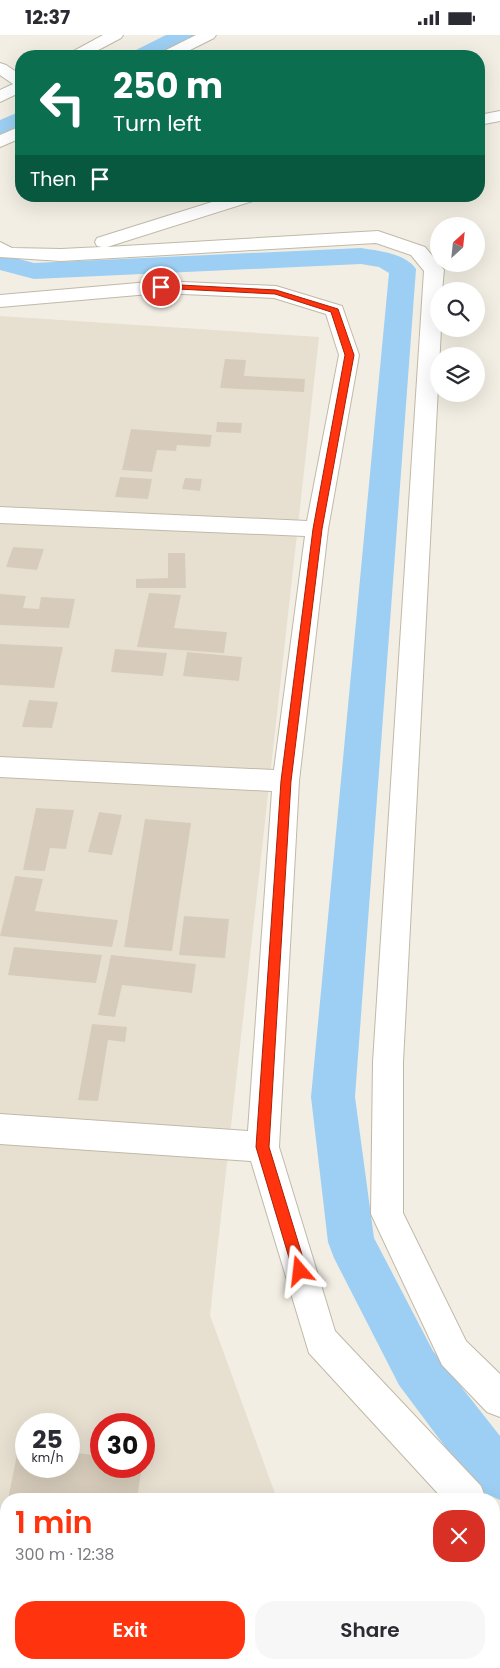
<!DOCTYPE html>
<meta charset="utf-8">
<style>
:root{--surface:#fff;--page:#f7f7f7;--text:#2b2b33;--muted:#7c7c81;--accent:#ff330d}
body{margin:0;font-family:Poppins,sans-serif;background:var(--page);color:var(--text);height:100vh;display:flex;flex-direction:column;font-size:19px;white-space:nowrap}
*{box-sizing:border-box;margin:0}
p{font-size:16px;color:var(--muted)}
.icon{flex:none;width:28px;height:28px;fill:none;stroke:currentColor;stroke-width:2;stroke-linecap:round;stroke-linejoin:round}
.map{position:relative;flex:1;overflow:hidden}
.details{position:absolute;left:0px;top:1458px;width:500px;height:176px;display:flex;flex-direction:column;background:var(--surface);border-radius:20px 20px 0 0;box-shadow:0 5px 20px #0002}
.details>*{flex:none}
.guide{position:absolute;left:15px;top:15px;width:470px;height:152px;border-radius:20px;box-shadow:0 5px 20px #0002;background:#0b6e4f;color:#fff;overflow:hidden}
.needle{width:32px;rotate:27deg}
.fabs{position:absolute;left:430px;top:182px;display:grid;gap:10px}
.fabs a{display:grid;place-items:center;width:55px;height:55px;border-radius:50%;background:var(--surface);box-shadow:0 5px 20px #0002;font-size:25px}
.speed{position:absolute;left:15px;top:1378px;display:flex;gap:10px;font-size:25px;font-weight:700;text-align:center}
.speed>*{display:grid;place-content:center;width:65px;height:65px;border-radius:50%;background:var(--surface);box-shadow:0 5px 20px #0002;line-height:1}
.speed small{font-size:12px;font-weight:400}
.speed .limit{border:8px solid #d22;background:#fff;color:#111}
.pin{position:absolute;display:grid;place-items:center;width:42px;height:42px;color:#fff;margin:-21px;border:2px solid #fff;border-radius:50%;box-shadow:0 1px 5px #0007}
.me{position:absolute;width:55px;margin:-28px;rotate:343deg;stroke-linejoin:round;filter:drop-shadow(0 0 4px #0008)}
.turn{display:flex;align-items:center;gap:18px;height:105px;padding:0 15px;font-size:22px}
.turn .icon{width:65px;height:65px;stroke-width:2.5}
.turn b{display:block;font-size:35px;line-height:42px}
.then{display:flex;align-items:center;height:48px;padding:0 15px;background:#0003;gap:10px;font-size:19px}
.round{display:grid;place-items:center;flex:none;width:52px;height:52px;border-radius:20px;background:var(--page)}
.overview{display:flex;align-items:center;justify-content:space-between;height:85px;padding:0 15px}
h1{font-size:30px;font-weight:600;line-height:38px;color:var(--accent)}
.action{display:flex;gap:10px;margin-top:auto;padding:10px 15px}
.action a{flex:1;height:58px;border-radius:20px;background:var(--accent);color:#fff;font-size:20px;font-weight:600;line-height:58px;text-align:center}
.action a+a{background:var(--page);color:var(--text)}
.status{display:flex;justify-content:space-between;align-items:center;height:35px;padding:0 25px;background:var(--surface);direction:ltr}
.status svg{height:14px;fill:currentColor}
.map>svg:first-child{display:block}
.residential{fill:#e7e0d1;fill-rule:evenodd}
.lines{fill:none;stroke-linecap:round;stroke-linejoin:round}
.canal{fill:#9ccff3;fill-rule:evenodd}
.building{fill:#d7ccbb}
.minor-casing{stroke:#c1b9a8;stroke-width:2}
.minor{fill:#fff;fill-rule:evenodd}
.route{fill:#ff330d;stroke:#a62108}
</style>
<div class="status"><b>12:37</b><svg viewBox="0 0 49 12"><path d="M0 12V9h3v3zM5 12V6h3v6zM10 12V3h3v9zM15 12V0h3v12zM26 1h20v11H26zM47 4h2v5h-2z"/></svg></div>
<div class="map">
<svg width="500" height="1633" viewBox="0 0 500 1633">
<rect width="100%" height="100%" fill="#f2eee3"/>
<!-- residential -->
<path class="residential" d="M0,281L319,302L210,1280L277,1464H6V1628H371L379,1633H0ZM26,1389H69V1431H26ZM101,1389H144V1431H101Z"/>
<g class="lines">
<!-- canal -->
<g class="canal">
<polygon points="166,0 194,0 191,5 159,21 131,21 134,16"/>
<polygon points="21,76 21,92 0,101 0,85"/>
<path d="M361,213C379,216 405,218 416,234L355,1062L374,1203L433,1316L500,1401V1465L482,1457L470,1445L399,1350L334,1223L328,1207L311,1062L389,238L379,232L361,229L34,244L0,235V219L34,228Z"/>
</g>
</g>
<!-- building -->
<g class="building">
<polygon points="225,324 246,325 244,341 305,344 304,357 220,353"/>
<polygon points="217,387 242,388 241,398 216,397"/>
<polygon points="131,394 212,400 210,412 177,410 176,416 157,415 152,437 122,435"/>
<polygon points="120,442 152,444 148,464 115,462"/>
<polygon points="185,443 202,444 200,456 182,454"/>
<polygon points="13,512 44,514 37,535 6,532"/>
<polygon points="168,518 185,518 186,553 136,553 136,544 168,543"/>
<polygon points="149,558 181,560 174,593 227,597 224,618 137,612"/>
<polygon points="0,559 26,561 23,573 39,574 41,562 75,564 69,593 0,590"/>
<polygon points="0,609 63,612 54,653 0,650"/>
<polygon points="115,614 167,618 163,641 111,637"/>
<polygon points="187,617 242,622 239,646 183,641"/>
<polygon points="29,665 58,667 52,693 22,692"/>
<polygon points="36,773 74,775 66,814 50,813 45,836 23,835"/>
<polygon points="99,777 122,780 112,820 88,817"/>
<polygon points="145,784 191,788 172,916 124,912"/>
<polygon points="15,841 43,844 35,876 118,885 112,912 0,901"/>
<polygon points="184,881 229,884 225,923 179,920"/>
<polygon points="14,912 102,920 96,948 8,940"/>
<polygon points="111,920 196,929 192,958 122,950 115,982 98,980"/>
<polygon points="92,989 127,992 125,1007 108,1005 98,1066 78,1065"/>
<polygon points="19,1410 26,1411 26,1431 69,1431 69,1417 101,1421 101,1431 142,1431 137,1464 8,1464"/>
<polygon points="5,1477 6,1477 6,1511 0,1510"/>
<polygon points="0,1553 6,1554 6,1587 0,1587"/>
</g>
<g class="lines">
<defs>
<g id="minor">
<polygon points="103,0 123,0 121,3 87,21 68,21 70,18"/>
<polygon points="196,0 216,0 214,3 178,21 158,21 160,18"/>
<polygon points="0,28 6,30 21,40 21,57 0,67 0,55 13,49 0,40"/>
<polygon points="500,76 500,86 479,90 479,80"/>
<polygon points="21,91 21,103 0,112 0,100"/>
<polygon points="231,161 259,161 256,165 107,212 378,196 425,212 444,235 442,256 439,256 439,294 441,294 403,1027 403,1178 466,1306 500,1339 500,1382 487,1377 442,1330 371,1179 373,1027 424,236 411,220 376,208 61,226 0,222 0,207 12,213 61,214 102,212 97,211 95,207 97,203"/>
<polygon points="161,246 276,251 342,271 359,320 328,494 299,746 279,1112 335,1296 481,1451 486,1464 443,1464 309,1318 251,1126 0,1109 0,1079 248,1096 272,756 0,742 0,722 274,735 305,501 0,488 0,472 307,486 339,320 326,279 274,263 161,258 0,272 0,260"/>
<polygon points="494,1473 500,1476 500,1518 494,1515"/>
<polygon points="500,1548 500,1588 494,1590 494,1550"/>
<polygon points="0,1595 6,1597 6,1628 21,1628 20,1630 12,1633 0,1633"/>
<polygon points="113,1628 209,1628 212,1633 115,1633"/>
<polygon points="370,1628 416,1628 414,1633 367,1633"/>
</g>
</defs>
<!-- minor casing -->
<use href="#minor" class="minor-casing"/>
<!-- minor -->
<use href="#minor" class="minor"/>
</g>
<!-- route -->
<polygon class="route" points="161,249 276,255 338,274 354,320 322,494 291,746 269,1112 307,1236 305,1241 300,1243 295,1241 293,1236 256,1112 281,746 313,494 345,320 331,277 275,259 158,253 157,252"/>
</svg>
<div class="fabs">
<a><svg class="needle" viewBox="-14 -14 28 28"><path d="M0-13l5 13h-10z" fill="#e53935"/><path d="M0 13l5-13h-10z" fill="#7c7c81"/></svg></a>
<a><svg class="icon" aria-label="search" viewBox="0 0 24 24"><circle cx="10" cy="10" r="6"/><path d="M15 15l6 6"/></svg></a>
<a><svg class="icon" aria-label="layers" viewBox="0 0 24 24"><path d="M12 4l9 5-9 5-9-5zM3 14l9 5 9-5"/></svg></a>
</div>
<div class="speed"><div>25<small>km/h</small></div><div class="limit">30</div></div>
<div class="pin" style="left:161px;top:252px;background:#d93025"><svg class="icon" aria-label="arrive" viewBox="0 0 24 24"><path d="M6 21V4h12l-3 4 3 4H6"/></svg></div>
<svg class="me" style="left:300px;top:1236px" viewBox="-20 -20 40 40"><path d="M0-17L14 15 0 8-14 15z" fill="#ff330d" stroke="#fff" stroke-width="4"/></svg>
<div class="guide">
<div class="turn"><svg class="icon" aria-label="left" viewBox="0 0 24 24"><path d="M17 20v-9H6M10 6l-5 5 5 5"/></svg><div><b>250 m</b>Turn left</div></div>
<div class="then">Then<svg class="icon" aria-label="arrive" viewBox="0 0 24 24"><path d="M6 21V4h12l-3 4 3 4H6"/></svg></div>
</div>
<section class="details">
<div class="overview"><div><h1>1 min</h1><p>300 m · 12:38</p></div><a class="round" style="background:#d93025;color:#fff"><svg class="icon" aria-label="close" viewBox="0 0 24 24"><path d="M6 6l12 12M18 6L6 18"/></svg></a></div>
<div class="action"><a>Exit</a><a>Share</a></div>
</section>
</div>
